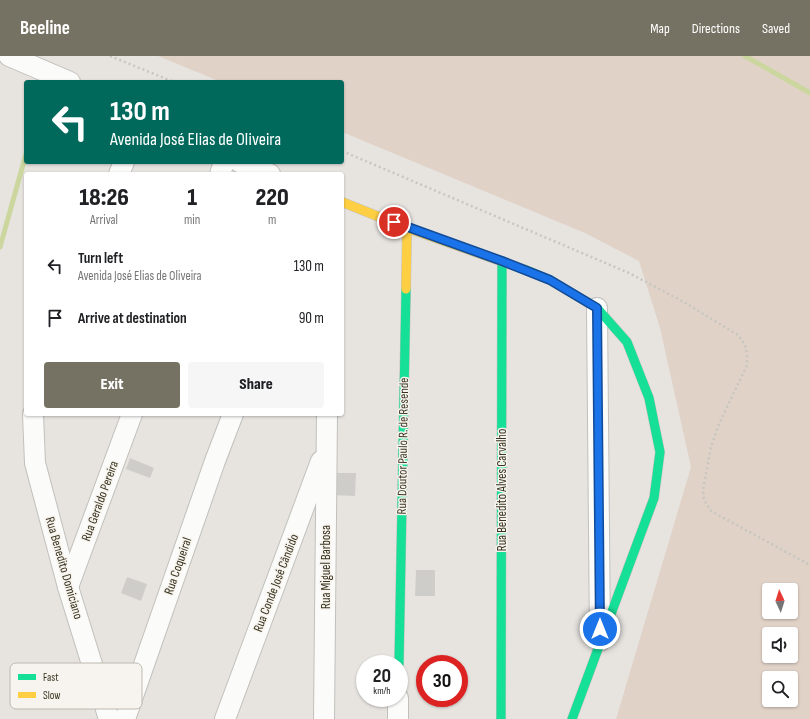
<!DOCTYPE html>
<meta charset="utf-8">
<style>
:root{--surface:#fff;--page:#f6f6f6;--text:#202124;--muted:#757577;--accent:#767263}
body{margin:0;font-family:"Sofia Sans Condensed",sans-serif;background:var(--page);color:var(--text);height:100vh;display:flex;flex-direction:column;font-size:15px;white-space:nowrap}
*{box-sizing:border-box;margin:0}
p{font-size:13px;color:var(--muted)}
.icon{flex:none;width:22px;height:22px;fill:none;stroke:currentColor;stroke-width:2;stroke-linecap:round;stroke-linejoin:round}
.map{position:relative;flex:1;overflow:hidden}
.side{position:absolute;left:24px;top:116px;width:320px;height:244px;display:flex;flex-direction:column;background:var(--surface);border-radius:4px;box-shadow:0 1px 3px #0004}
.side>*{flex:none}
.banner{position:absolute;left:24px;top:24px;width:320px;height:84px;border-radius:4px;box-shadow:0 1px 3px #0004;background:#00695c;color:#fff;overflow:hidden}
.needle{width:26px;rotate:356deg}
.fabs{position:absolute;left:762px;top:527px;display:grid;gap:8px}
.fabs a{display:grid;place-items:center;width:36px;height:36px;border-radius:4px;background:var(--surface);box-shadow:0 1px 3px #0004;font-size:20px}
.speed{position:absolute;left:356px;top:599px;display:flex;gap:8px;font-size:20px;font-weight:700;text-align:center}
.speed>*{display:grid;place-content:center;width:52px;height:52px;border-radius:50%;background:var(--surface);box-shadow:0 1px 3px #0004;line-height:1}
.speed small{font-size:10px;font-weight:400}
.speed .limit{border:6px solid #d22;background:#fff;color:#111}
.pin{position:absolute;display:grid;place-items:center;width:34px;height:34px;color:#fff;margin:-17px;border:2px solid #fff;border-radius:50%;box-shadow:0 1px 4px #0007}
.me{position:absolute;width:44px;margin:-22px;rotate:0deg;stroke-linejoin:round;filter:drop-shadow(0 0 3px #0008)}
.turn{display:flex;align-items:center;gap:14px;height:84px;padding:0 20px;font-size:18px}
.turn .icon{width:52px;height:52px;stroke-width:2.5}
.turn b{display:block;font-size:28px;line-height:34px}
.eta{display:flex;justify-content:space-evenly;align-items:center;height:68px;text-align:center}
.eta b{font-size:24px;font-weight:800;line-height:28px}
.cta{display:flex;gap:8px;margin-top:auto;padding:8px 20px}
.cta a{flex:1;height:46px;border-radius:4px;background:var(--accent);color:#fff;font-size:16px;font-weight:800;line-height:46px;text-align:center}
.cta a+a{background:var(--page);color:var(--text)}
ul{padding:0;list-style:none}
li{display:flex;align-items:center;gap:12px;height:52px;padding:0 20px}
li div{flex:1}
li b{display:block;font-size:15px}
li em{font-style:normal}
header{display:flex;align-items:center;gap:24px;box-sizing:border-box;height:56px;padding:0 20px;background:var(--accent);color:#fff}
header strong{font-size:19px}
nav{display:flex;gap:22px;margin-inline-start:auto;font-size:14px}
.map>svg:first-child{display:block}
.green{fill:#e1d2c8;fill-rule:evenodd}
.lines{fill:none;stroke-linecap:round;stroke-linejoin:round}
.stream{stroke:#cbd79f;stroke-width:5}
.building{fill:#cfcdc9}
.street-casing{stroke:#c2c0bc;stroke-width:22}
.fast-casing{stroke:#c3c0bb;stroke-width:10}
.slow-casing{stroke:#c3c0bb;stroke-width:10}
.path{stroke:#c7c6bf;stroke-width:2.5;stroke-dasharray:2 3;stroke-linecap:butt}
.street{stroke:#fbfbfa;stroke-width:20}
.fast{stroke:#16e098;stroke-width:9}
.slow{stroke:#ffcf43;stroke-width:9}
.route-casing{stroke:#114b97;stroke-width:10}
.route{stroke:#1a73e8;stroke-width:7}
.labels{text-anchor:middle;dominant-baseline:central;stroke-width:3;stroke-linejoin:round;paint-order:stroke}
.street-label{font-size:13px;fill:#39341f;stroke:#f7f3ee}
.key{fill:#f7f3ee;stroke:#bebab0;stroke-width:1}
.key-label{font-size:11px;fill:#39341f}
</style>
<header>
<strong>Beeline</strong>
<nav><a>Map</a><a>Directions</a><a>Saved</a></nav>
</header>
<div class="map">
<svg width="810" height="663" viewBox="0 0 810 663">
<rect width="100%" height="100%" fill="#e7e4e0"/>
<!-- green -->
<path class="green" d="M158,0H810V663H616L691,411L660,272L639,205L585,177L342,76V26H221ZM769,534H791V556H769ZM769,578H791V600H769ZM769,622H791V644H769Z"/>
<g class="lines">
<!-- stream -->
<g class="stream">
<polyline points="745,0 810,37"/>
<polyline points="0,191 26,98"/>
</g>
</g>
<!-- building -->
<g class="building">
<polygon points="130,402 154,412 150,422 126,413"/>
<polygon points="331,417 356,417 355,440 330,439"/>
<polygon points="416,514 435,514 435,540 415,540"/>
<polygon points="127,521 147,528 141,545 121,537"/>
</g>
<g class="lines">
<defs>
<g id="street">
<polyline points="9,0 70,26"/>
<polyline points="239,106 270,118"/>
<polyline points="119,118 124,106"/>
<polyline points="220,118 224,106"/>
<polyline points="597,252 600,585"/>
<polyline points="33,358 35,407 68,531 109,663"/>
<polyline points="68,531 132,358"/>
<polyline points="125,663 215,405 233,358"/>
<polyline points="225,663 321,405"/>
<polyline points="324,663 327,358"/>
<polyline points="398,663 398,642"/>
</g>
<g id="fast">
<polyline points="526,214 550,224 597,252 627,286 649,342 660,396 654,442 572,663"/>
<polyline points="399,608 406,233"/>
<polyline points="501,663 502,205"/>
</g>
<g id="slow">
<polyline points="342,146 407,172 526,214"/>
<polyline points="406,233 407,172"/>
</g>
</defs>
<!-- street casing -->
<use href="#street" class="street-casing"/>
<!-- fast casing -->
<use href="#fast" class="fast-casing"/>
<!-- slow casing -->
<use href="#slow" class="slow-casing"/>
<!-- path -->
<g class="path">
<polyline points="110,0 174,26"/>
<polyline points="342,95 629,217 682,245 738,279 745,289 747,298 747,309 719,368 711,391 703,434 704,444 711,455 810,509"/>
</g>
<!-- street -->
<use href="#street" class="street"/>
<!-- fast -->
<use href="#fast" class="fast"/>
<!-- slow -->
<use href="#slow" class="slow"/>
</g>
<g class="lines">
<defs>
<polyline id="route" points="394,166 502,205 550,224 597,252 600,573"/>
</defs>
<!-- route casing -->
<use href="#route" class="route-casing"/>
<!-- route -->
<use href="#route" class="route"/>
</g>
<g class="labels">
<!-- street labels -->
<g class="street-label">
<text transform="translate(403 390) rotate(-89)">Rua Doutor Paulo R. de Resende</text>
<text transform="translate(502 434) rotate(-90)">Rua Benedito Alves Carvalho</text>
<text transform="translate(100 445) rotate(-70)">Rua Geraldo Pereira</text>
<text transform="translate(178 510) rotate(-71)">Rua Coqueiral</text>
<text transform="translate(326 511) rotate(-90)">Rua Miguel Barbosa</text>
<text transform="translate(64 512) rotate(74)">Rua Benedito Domiciano</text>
<text transform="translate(276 527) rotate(-69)">Rua Conde José Cândido</text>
</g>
</g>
<!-- legend -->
<rect x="10" y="607" width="132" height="46" rx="6" class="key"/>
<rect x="18" y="618" width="18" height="6" fill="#16e098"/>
<rect x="18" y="636" width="18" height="6" fill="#ffcf43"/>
<g class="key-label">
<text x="43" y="625">Fast</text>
<text x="43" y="643">Slow</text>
</g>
</svg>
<div class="fabs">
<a><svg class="needle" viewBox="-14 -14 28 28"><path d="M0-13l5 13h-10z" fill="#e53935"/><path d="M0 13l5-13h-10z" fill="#757577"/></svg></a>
<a><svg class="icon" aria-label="sound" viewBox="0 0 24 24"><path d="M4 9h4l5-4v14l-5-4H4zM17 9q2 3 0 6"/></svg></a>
<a><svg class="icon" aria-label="search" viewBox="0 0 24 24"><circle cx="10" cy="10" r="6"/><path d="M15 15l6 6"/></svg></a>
</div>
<div class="speed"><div>20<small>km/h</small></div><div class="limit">30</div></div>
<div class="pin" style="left:394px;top:166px;background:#d93025"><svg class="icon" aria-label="arrive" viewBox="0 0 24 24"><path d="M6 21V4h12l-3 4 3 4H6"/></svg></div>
<svg class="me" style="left:600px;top:573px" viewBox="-20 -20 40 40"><circle r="17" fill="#1a73e8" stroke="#fff" stroke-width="3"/><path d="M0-11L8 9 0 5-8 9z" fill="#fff"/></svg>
<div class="banner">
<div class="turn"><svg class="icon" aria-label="left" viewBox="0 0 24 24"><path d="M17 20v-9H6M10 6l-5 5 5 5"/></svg><div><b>130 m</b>Avenida José Elias de Oliveira</div></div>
</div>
<section class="side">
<div class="eta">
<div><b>18:26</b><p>Arrival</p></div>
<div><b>1</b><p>min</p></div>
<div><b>220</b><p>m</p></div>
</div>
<ul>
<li><svg class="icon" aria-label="left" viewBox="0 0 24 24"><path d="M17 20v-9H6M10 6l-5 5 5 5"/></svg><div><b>Turn left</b><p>Avenida José Elias de Oliveira</p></div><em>130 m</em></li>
<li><svg class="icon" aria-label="arrive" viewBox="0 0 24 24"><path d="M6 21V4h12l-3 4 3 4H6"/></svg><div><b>Arrive at destination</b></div><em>90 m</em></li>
</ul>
<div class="cta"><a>Exit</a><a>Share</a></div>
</section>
</div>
